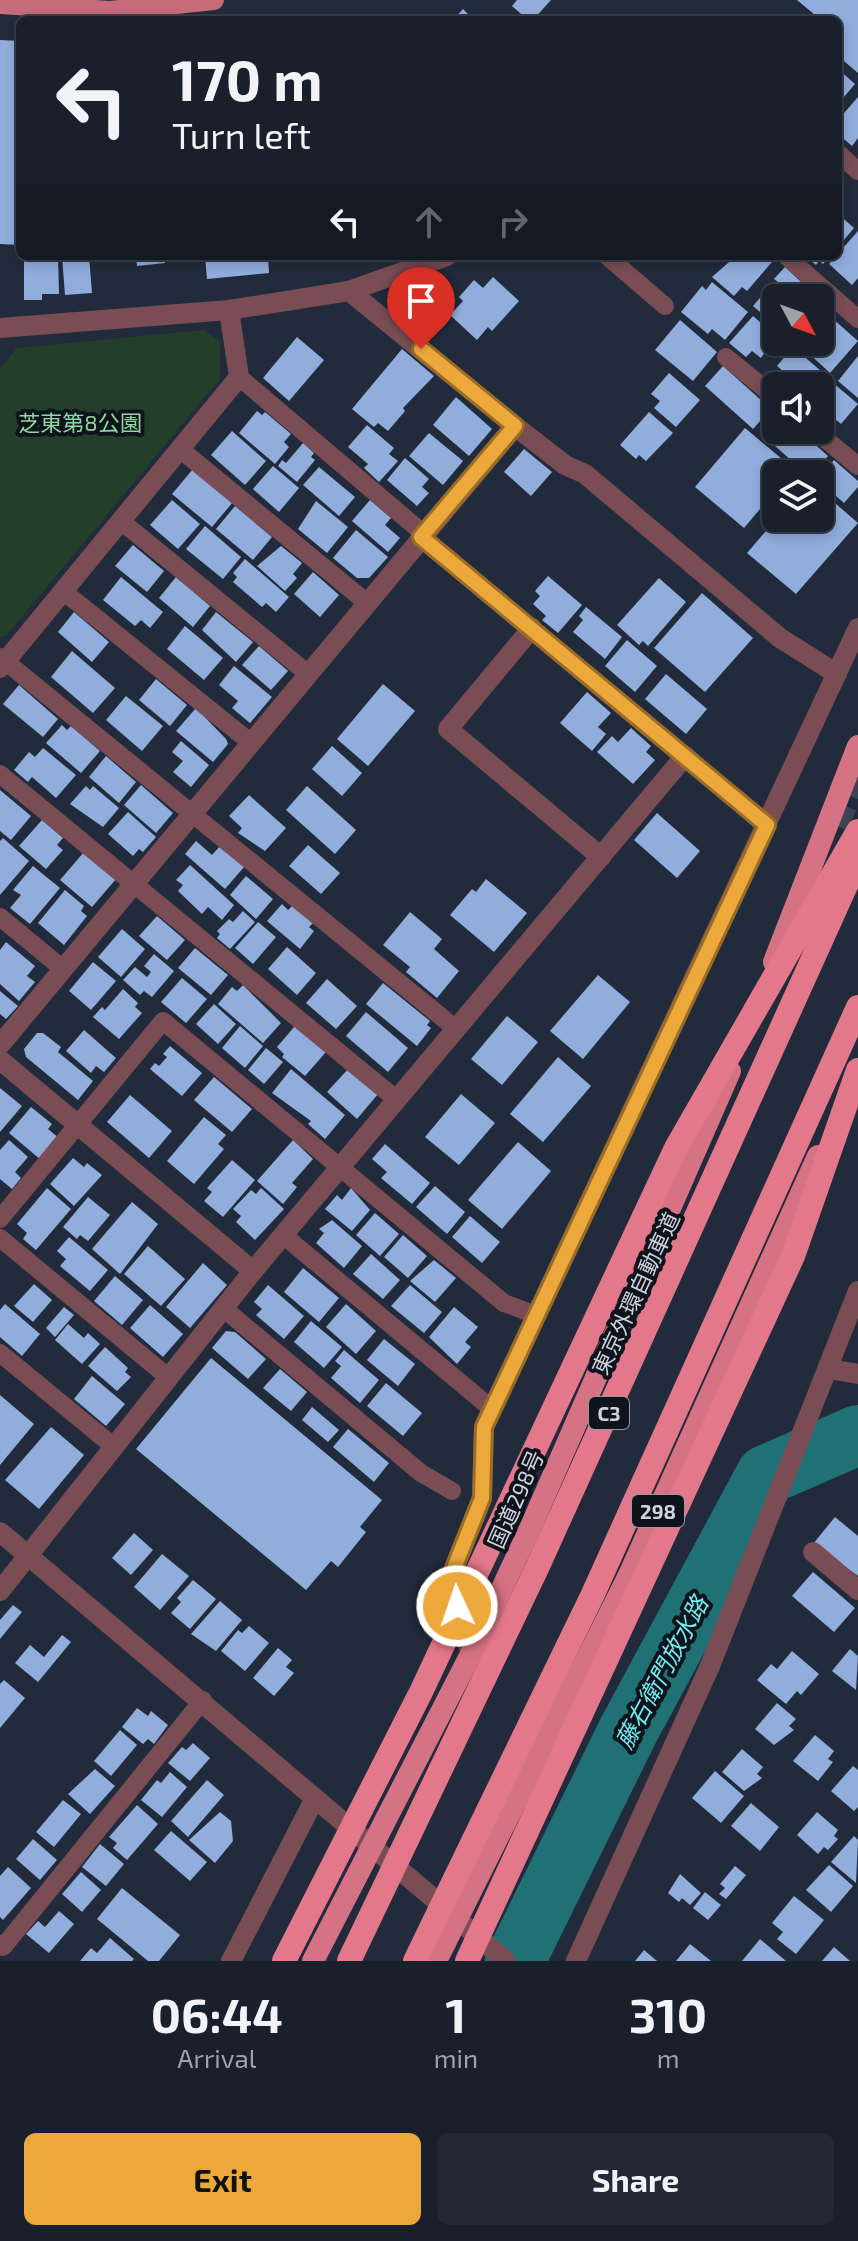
<!DOCTYPE html>
<meta charset="utf-8">
<style>
:root{--surface:#19202c;--page:#222834;--text:#f1f3f6;--muted:#9fa3a9;--line:#373e48;--accent:#eda83c}
body{margin:0;font-family:"Exo 2","Noto Sans JP",sans-serif;background:var(--page);color:var(--text);height:100vh;display:flex;flex-direction:column;font-size:30px;white-space:nowrap}
*{box-sizing:border-box;margin:0}
p{font-size:26px;color:var(--muted)}
.icon{flex:none;width:44px;height:44px;fill:none;stroke:currentColor;stroke-width:2;stroke-linecap:round;stroke-linejoin:round}
.map{position:relative;height:1961px;overflow:hidden}
.side{display:flex;flex-direction:column;background:var(--surface);flex:1}
.side>*{flex:none}
.hud{position:absolute;left:16px;top:16px;width:826px;height:244px;border-radius:12px;box-shadow:0 4px 12px #0003,0 0 0 2px var(--line);background:#19202c;color:var(--text);overflow:hidden}
.needle{width:52px;rotate:131deg}
.controls{position:absolute;left:762px;top:284px;display:grid;gap:16px}
.controls a{display:grid;place-items:center;width:72px;height:72px;border-radius:12px;background:var(--surface);box-shadow:0 4px 12px #0003,0 0 0 2px var(--line);font-size:40px}
.pin{position:absolute;display:grid;place-items:center;width:68px;height:68px;color:#fff;margin:-82px -34px;border-radius:50% 50% 50% 0;rotate:-45deg;box-shadow:0 0 8px #0007}
.pin .icon{rotate:45deg}
.me{position:absolute;width:88px;margin:-44px;rotate:357deg;stroke-linejoin:round;filter:drop-shadow(0 0 6px #0008)}
.turn{display:flex;align-items:center;gap:28px;height:168px;padding:0 24px;font-size:36px}
.turn .icon{width:104px;height:104px;stroke-width:2.5}
.turn b{display:block;font-size:56px;line-height:68px}
.lanes{display:flex;align-items:center;height:76px;padding:0 24px;background:#0003;justify-content:center;gap:40px;direction:ltr}
.lanes .off{opacity:.35}
.eta{display:flex;justify-content:space-evenly;align-items:center;height:136px;text-align:center}
.eta b{font-size:48px;font-weight:700;line-height:56px}
.primary-button{display:flex;gap:16px;margin-top:auto;padding:16px 24px}
.primary-button a{flex:1;height:92px;border-radius:12px;background:var(--accent);color:#111;font-size:32px;font-weight:700;line-height:92px;text-align:center}
.primary-button a+a{background:var(--page);color:var(--text)}
.map>svg:first-child{display:block}
.green{fill:#233f29}
.lines{fill:none;stroke-linecap:round;stroke-linejoin:round}
.river{stroke:#207176;stroke-width:60}
.building{fill:#90addc}
.trunk-tunnel{stroke:#3b4454;stroke-width:22;stroke-dasharray:22 11;stroke-linecap:butt}
.service{stroke:#7a4d54;stroke-width:18}
.minor{stroke:#7a4d54;stroke-width:20}
.tertiary{stroke:#7a4d54;stroke-width:20}
.primary{stroke:#c66c7b;stroke-width:20}
.trunk{stroke:#d57283;stroke-width:22}
.motorway-bridge{stroke:#e4788b;stroke-width:24}
.route-casing{stroke:#9a6d27;stroke-width:20}
.route{stroke:#eda83c;stroke-width:14}
.labels{text-anchor:middle;dominant-baseline:central;stroke-width:8;stroke-linejoin:round;paint-order:stroke}
.shield{fill:#0f131b;stroke:#949aa4;stroke-width:2}
.shield-label{font-size:20px;font-weight:bold;fill:#cdd4df}
.park-label{font-size:22px;fill:#91d7a0;stroke:#0f131b}
.street-label{font-size:22px;fill:#cdd4df;stroke:#0f131b}
.water-label{font-size:24px;font-style:italic;fill:#75e9f0;stroke:#0f131b}
</style>
<div class="map">
<svg width="858" height="1961" viewBox="0 0 858 1961">
<rect width="100%" height="100%" fill="#212b3b"/>
<!-- green -->
<polygon class="green" points="204,330 220,342 220,379 6,636 0,637 0,369 17,348"/>
<g class="lines">
<!-- river -->
<polyline class="river" points="515,1961 628,1731 766,1475 858,1435"/>
</g>
<!-- building -->
<g class="building">
<polygon points="517,0 551,0 533,20 528,20 512,6"/>
<polygon points="797,0 858,0 858,73 838,56 838,20 821,20"/>
<polygon points="463,9 474,20 453,20"/>
<polygon points="0,40 20,41 20,245 0,244"/>
<polygon points="838,69 855,84 838,104"/>
<polygon points="858,97 858,138 852,146 838,134 838,120"/>
<polygon points="838,214 854,228 838,247"/>
<polygon points="858,231 858,278 852,285 829,264"/>
<polygon points="24,256 58,256 59,294 42,294 42,300 24,300"/>
<polygon points="62,256 89,256 92,293 65,295"/>
<polygon points="136,256 164,256 165,263 137,266"/>
<polygon points="205,256 268,256 269,273 207,279"/>
<polygon points="736,256 764,256 772,262 747,291 742,287 734,296 712,277"/>
<polygon points="805,256 830,256 823,264 819,261 816,265"/>
<polygon points="785,267 811,291 805,298 781,298 772,290 778,282 774,279"/>
<polygon points="493,277 519,301 492,331 488,327 477,340 450,315 463,301 459,297 474,280 483,288"/>
<polygon points="712,282 748,312 725,340 712,329 708,334 681,312 702,286 706,290"/>
<polygon points="765,292 776,302 776,326 753,306"/>
<polygon points="753,316 776,336 761,358 752,351 746,357 729,343"/>
<polygon points="832,318 858,341 830,373 804,349 811,342 820,342 820,331"/>
<polygon points="680,320 717,352 693,381 655,350"/>
<polygon points="297,337 324,360 289,401 263,378"/>
<polygon points="793,347 821,371 808,386 789,386 785,383 790,377 777,366"/>
<polygon points="402,349 434,376 403,408 405,411 388,431 378,423 374,427 352,409"/>
<polygon points="858,356 858,398 838,381"/>
<polygon points="723,366 771,409 753,429 705,386"/>
<polygon points="669,373 700,400 676,427 654,408 660,401 651,394"/>
<polygon points="832,382 858,404 841,424 820,406 820,396"/>
<polygon points="456,397 492,429 469,456 433,425"/>
<polygon points="257,411 262,415 265,412 291,434 284,442 289,447 275,464 239,433"/>
<polygon points="649,412 673,433 646,461 639,455 636,459 620,445"/>
<polygon points="776,417 776,430 799,430 828,456 812,474 807,474 761,434"/>
<polygon points="367,425 394,448 389,454 398,461 379,482 364,468 368,464 348,447"/>
<polygon points="745,428 794,469 789,474 776,474 776,490 744,528 695,487"/>
<polygon points="232,431 266,461 245,485 211,455"/>
<polygon points="429,433 463,461 443,485 409,456"/>
<polygon points="303,443 314,453 311,457 315,460 297,482 278,466 282,460 286,463"/>
<polygon points="524,449 552,472 531,496 504,472"/>
<polygon points="405,458 429,479 422,487 429,493 417,506 387,480"/>
<polygon points="834,460 858,481 858,487 844,503 820,482 820,477"/>
<polygon points="273,466 299,488 279,512 253,489"/>
<polygon points="319,467 355,497 339,516 303,485"/>
<polygon points="193,469 233,502 212,527 172,494"/>
<polygon points="820,490 858,523 796,594 747,553 777,518 820,518"/>
<polygon points="172,500 200,524 178,549 150,525"/>
<polygon points="370,500 391,518 385,525 400,538 388,552 352,521"/>
<polygon points="316,501 348,527 327,553 298,529"/>
<polygon points="235,506 272,537 253,560 216,529"/>
<polygon points="205,526 241,557 223,579 186,549"/>
<polygon points="356,530 388,557 369,578 357,578 333,558"/>
<polygon points="133,545 164,571 147,592 115,566"/>
<polygon points="281,546 302,563 293,574 297,578 285,591 257,566"/>
<polygon points="245,559 289,597 276,612 266,603 262,607 233,582 237,577 233,573"/>
<polygon points="313,572 339,595 320,617 294,594"/>
<polygon points="548,576 582,605 558,633 542,620 546,616 533,604 540,596 535,591"/>
<polygon points="121,577 163,612 150,628 141,620 135,626 103,600"/>
<polygon points="176,577 210,606 193,627 159,598"/>
<polygon points="659,578 686,602 648,646 643,641 639,645 617,625"/>
<polygon points="702,593 753,638 705,692 654,648"/>
<polygon points="586,607 622,637 605,659 573,632 583,620 579,616"/>
<polygon points="74,612 109,642 92,662 58,632"/>
<polygon points="216,612 253,642 236,662 202,630"/>
<polygon points="185,626 223,658 204,680 167,649"/>
<polygon points="627,640 657,666 635,692 605,666"/>
<polygon points="259,646 288,671 271,690 242,665"/>
<polygon points="72,651 115,688 93,713 51,677"/>
<polygon points="234,666 272,697 250,723 232,708 238,701 219,685"/>
<polygon points="666,674 707,709 686,734 645,699"/>
<polygon points="156,679 187,705 170,726 139,700"/>
<polygon points="383,684 415,711 368,766 337,739"/>
<polygon points="19,685 58,719 43,737 3,704"/>
<polygon points="587,692 611,713 598,727 606,734 592,751 560,723"/>
<polygon points="126,696 163,726 142,751 106,720"/>
<polygon points="196,708 226,739 228,744 213,762 176,731"/>
<polygon points="62,725 67,730 71,726 100,751 81,773 46,743"/>
<polygon points="631,728 651,746 646,752 655,760 633,784 597,752 612,736 618,742"/>
<polygon points="181,741 209,765 191,787 173,772 183,761 172,752"/>
<polygon points="332,746 362,773 342,796 312,769"/>
<polygon points="43,748 76,775 56,798 32,777 28,782 14,770 29,752 35,757"/>
<polygon points="106,756 136,782 119,803 89,777"/>
<polygon points="141,785 173,813 156,833 124,805"/>
<polygon points="86,786 90,790 93,786 119,808 103,827 70,804"/>
<polygon points="307,786 356,830 335,854 286,810"/>
<polygon points="0,790 31,816 11,840 0,831"/>
<polygon points="249,795 286,828 265,851 238,833 242,828 229,816"/>
<polygon points="128,812 156,837 143,852 139,849 133,856 108,834"/>
<polygon points="657,813 700,851 677,878 634,840"/>
<polygon points="42,820 63,838 57,845 63,850 46,869 19,846"/>
<polygon points="3,838 29,861 0,895 0,841"/>
<polygon points="196,841 212,855 221,845 245,866 225,889 185,854"/>
<polygon points="308,845 340,873 321,894 289,866"/>
<polygon points="84,852 116,879 92,907 60,880"/>
<polygon points="190,865 234,905 222,920 208,907 202,914 178,891 183,885 176,880"/>
<polygon points="33,866 60,888 30,924 10,908 21,895 13,890"/>
<polygon points="246,876 273,899 256,919 230,895"/>
<polygon points="486,879 527,913 494,952 450,915 472,889 476,892"/>
<polygon points="65,890 84,906 81,911 87,916 64,945 38,923"/>
<polygon points="282,904 288,910 293,905 314,922 309,927 314,931 300,949 267,921"/>
<polygon points="243,911 255,922 230,949 217,938 220,934 217,931 229,919 233,922"/>
<polygon points="410,912 442,939 434,949 459,971 437,998 406,972 410,967 383,945"/>
<polygon points="157,916 185,940 167,960 139,936"/>
<polygon points="258,922 276,937 253,964 235,948"/>
<polygon points="122,929 145,949 121,977 98,957"/>
<polygon points="6,942 35,966 27,976 35,982 19,1001 0,984 0,950"/>
<polygon points="287,947 316,973 297,995 268,969"/>
<polygon points="195,948 228,975 211,995 178,968"/>
<polygon points="154,954 174,971 152,997 144,991 140,995 123,980 135,967 147,977 151,972 144,966"/>
<polygon points="93,962 116,981 91,1010 69,991"/>
<polygon points="598,975 630,1002 583,1059 550,1031"/>
<polygon points="182,978 207,999 186,1023 161,1002"/>
<polygon points="327,979 357,1006 336,1029 306,1003"/>
<polygon points="383,983 430,1021 427,1025 431,1028 417,1046 366,1004"/>
<polygon points="243,985 281,1023 263,1043 218,1004 232,987 237,991"/>
<polygon points="123,989 138,1003 135,1007 142,1013 119,1039 93,1017 102,1007 105,1010"/>
<polygon points="0,991 18,1006 6,1019 0,1014"/>
<polygon points="214,1004 236,1024 218,1044 196,1024"/>
<polygon points="366,1012 408,1048 388,1072 346,1036"/>
<polygon points="507,1016 538,1042 502,1085 471,1059"/>
<polygon points="240,1026 263,1046 245,1068 222,1048"/>
<polygon points="295,1026 326,1052 305,1076 282,1057 284,1054 277,1047"/>
<polygon points="84,1030 116,1058 104,1072 96,1066 91,1073 66,1051"/>
<polygon points="37,1033 43,1033 61,1047 58,1052 93,1081 78,1100 26,1057 24,1049"/>
<polygon points="170,1046 202,1073 182,1096 150,1069 155,1063 159,1066 167,1057 163,1054"/>
<polygon points="266,1048 283,1062 264,1084 248,1070"/>
<polygon points="558,1057 591,1086 543,1142 510,1114"/>
<polygon points="349,1068 378,1094 357,1119 327,1092"/>
<polygon points="291,1069 345,1115 325,1139 308,1124 311,1121 272,1093"/>
<polygon points="214,1077 252,1109 232,1132 194,1100"/>
<polygon points="0,1088 22,1106 0,1132"/>
<polygon points="461,1094 495,1123 459,1165 425,1137"/>
<polygon points="130,1095 172,1131 149,1158 107,1122"/>
<polygon points="31,1107 52,1124 48,1129 59,1138 41,1160 9,1133"/>
<polygon points="204,1117 226,1135 218,1144 224,1149 194,1184 167,1161"/>
<polygon points="9,1140 28,1157 15,1172 21,1178 12,1189 0,1179 0,1150"/>
<polygon points="293,1140 313,1159 292,1183 297,1187 283,1204 257,1181"/>
<polygon points="518,1142 551,1171 502,1229 468,1200"/>
<polygon points="385,1144 430,1183 412,1204 381,1178 387,1172 372,1159"/>
<polygon points="73,1158 84,1167 87,1163 102,1175 74,1206 50,1184"/>
<polygon points="232,1160 255,1180 223,1217 204,1201 212,1192 207,1188"/>
<polygon points="435,1186 465,1212 447,1234 416,1207"/>
<polygon points="47,1188 71,1209 36,1250 23,1239 27,1233 17,1224"/>
<polygon points="261,1188 284,1209 255,1240 236,1222 241,1216 233,1209 251,1190 256,1194"/>
<polygon points="351,1188 370,1210 352,1231 325,1209 337,1195 342,1200"/>
<polygon points="88,1197 110,1215 88,1241 80,1235 77,1239 63,1227"/>
<polygon points="132,1202 158,1224 120,1274 92,1249"/>
<polygon points="375,1213 399,1234 380,1256 356,1235"/>
<polygon points="470,1216 500,1242 482,1263 452,1237"/>
<polygon points="332,1220 362,1246 344,1268 316,1243 324,1233 319,1229"/>
<polygon points="403,1235 427,1256 408,1278 384,1257"/>
<polygon points="69,1237 108,1270 90,1291 60,1266 66,1259 57,1251"/>
<polygon points="148,1246 185,1279 161,1306 124,1274"/>
<polygon points="371,1254 400,1280 383,1299 353,1274"/>
<polygon points="434,1260 456,1278 435,1302 410,1281"/>
<polygon points="203,1263 227,1285 190,1328 166,1307"/>
<polygon points="303,1268 339,1298 319,1322 284,1292"/>
<polygon points="115,1276 143,1300 122,1325 94,1301"/>
<polygon points="34,1284 52,1300 33,1322 14,1306"/>
<polygon points="268,1285 304,1316 284,1339 256,1315 262,1309 254,1302"/>
<polygon points="410,1285 442,1312 424,1333 391,1306"/>
<polygon points="5,1304 40,1334 22,1356 0,1337 0,1310"/>
<polygon points="346,1304 376,1331 356,1354 326,1327"/>
<polygon points="150,1305 183,1334 163,1357 130,1328"/>
<polygon points="64,1307 74,1315 55,1337 46,1328"/>
<polygon points="454,1307 478,1327 465,1342 471,1347 457,1364 429,1337"/>
<polygon points="311,1321 342,1347 324,1368 294,1342"/>
<polygon points="68,1324 84,1338 88,1333 100,1344 82,1364 55,1340"/>
<polygon points="226,1331 235,1332 266,1359 248,1379 212,1348"/>
<polygon points="384,1339 415,1364 398,1386 367,1360"/>
<polygon points="105,1347 128,1368 125,1372 131,1377 117,1391 88,1366"/>
<polygon points="344,1350 379,1380 360,1403 331,1378 341,1366 335,1361"/>
<polygon points="211,1358 382,1500 360,1527 366,1532 338,1567 331,1561 306,1590 136,1449"/>
<polygon points="280,1369 307,1392 291,1411 263,1388"/>
<polygon points="92,1376 125,1404 106,1426 74,1399"/>
<polygon points="386,1383 422,1413 403,1436 367,1406"/>
<polygon points="0,1395 34,1424 0,1465"/>
<polygon points="312,1407 339,1430 328,1442 302,1420"/>
<polygon points="51,1427 84,1455 39,1509 5,1480"/>
<polygon points="348,1429 389,1463 374,1482 333,1447"/>
<polygon points="835,1517 858,1536 858,1576 813,1544"/>
<polygon points="134,1533 153,1550 131,1575 112,1558"/>
<polygon points="162,1554 189,1576 160,1610 134,1587"/>
<polygon points="813,1572 855,1608 834,1632 792,1596"/>
<polygon points="193,1580 216,1599 190,1629 171,1613 181,1602 177,1598"/>
<polygon points="220,1601 242,1620 216,1651 191,1634"/>
<polygon points="13,1605 22,1612 0,1639 0,1620"/>
<polygon points="249,1626 269,1643 245,1671 221,1651 238,1630 242,1633"/>
<polygon points="62,1635 71,1642 38,1682 15,1663 30,1645 44,1657"/>
<polygon points="278,1648 292,1660 286,1667 294,1673 274,1696 253,1678"/>
<polygon points="850,1649 858,1656 856,1690 832,1671"/>
<polygon points="792,1651 819,1674 801,1695 797,1691 786,1704 757,1680 771,1664 777,1669"/>
<polygon points="4,1680 25,1698 0,1728 0,1684"/>
<polygon points="777,1703 796,1719 789,1726 794,1730 774,1745 755,1729"/>
<polygon points="137,1708 148,1716 151,1711 168,1725 154,1744 148,1739 143,1744 122,1727"/>
<polygon points="120,1730 137,1745 111,1776 94,1761"/>
<polygon points="815,1735 834,1751 828,1759 833,1762 818,1781 793,1761"/>
<polygon points="193,1743 210,1758 190,1781 168,1763 182,1747 186,1750"/>
<polygon points="742,1749 763,1767 757,1774 762,1778 744,1791 722,1772"/>
<polygon points="853,1766 858,1770 858,1807 854,1811 831,1791"/>
<polygon points="95,1769 115,1786 90,1814 68,1794"/>
<polygon points="715,1771 744,1796 721,1823 692,1798"/>
<polygon points="170,1772 187,1787 162,1817 141,1800 157,1780 161,1783"/>
<polygon points="207,1780 224,1795 188,1837 171,1821"/>
<polygon points="63,1800 81,1814 54,1847 36,1832"/>
<polygon points="751,1803 779,1827 760,1851 731,1826"/>
<polygon points="137,1805 158,1824 127,1860 113,1848 117,1843 109,1837"/>
<polygon points="220,1812 231,1821 233,1841 215,1863 189,1840"/>
<polygon points="817,1812 838,1830 834,1836 838,1839 828,1850 824,1847 818,1854 797,1835"/>
<polygon points="171,1831 207,1862 190,1881 154,1850"/>
<polygon points="854,1836 858,1840 856,1883 831,1862"/>
<polygon points="33,1839 57,1860 40,1880 16,1859"/>
<polygon points="100,1844 124,1864 106,1886 82,1867"/>
<polygon points="829,1865 853,1886 831,1912 806,1890"/>
<polygon points="735,1866 746,1875 726,1899 719,1894 725,1888 720,1884"/>
<polygon points="8,1867 31,1888 3,1920 0,1917 0,1876"/>
<polygon points="81,1872 101,1890 82,1912 62,1894"/>
<polygon points="680,1874 701,1893 690,1905 682,1898 679,1902 668,1893"/>
<polygon points="122,1888 180,1935 159,1961 148,1961 97,1919"/>
<polygon points="705,1892 721,1905 708,1920 693,1908"/>
<polygon points="794,1896 824,1920 796,1954 777,1939 783,1932 772,1923"/>
<polygon points="59,1911 74,1924 49,1953 26,1934 38,1921 45,1927"/>
<polygon points="110,1938 134,1959 132,1961 80,1961 91,1948 97,1953"/>
<polygon points="760,1939 786,1961 742,1961"/>
<polygon points="690,1944 711,1961 676,1961"/>
<polygon points="834,1947 850,1961 822,1961"/>
<polygon points="644,1950 657,1961 635,1961"/>
</g>
<g class="lines">
<!-- trunk-tunnel -->
<polyline class="trunk-tunnel" points="837,826 858,779"/>
<!-- service -->
<g class="service">
<polyline points="838,153 858,171"/>
<polyline points="607,256 665,306"/>
<polyline points="786,256 858,319"/>
<polyline points="726,357 776,398"/>
<polyline points="239,377 424,534"/>
<polyline points="814,430 858,466"/>
<polyline points="180,449 366,602"/>
<polyline points="121,521 307,673"/>
<polyline points="63,591 250,742"/>
<polyline points="0,657 455,1028"/>
<polyline points="0,774 396,1099"/>
<polyline points="0,917 63,969"/>
<polyline points="0,1219 163,1021 504,1303 536,1315"/>
<polyline points="283,1235 492,1409"/>
<polyline points="0,1238 168,1377"/>
<polyline points="223,1308 421,1473 452,1491"/>
<polyline points="0,1353 112,1445"/>
<polyline points="0,1944 3,1947 203,1700"/>
</g>
<!-- minor -->
<g class="minor">
<polyline points="349,291 515,426 565,465 585,474 780,638 837,674"/>
<polyline points="0,328 229,310 349,291 447,256"/>
<polyline points="421,537 767,825"/>
<polyline points="532,628 448,729 601,857"/>
<polyline points="0,668 239,377 229,310"/>
<polyline points="0,1045 515,426"/>
<polyline points="0,1060 253,1271"/>
<polyline points="829,1369 858,1374"/>
<polyline points="813,1552 858,1590"/>
<polyline points="0,1591 253,1271 685,756"/>
<polyline points="471,1654 449,1581 482,1498 484,1427 858,628"/>
<polyline points="457,1919 506,1961"/>
<polyline points="231,1961 315,1798"/>
<polyline points="576,1961 710,1666 858,1291"/>
</g>
<!-- tertiary -->
<polyline class="tertiary" points="0,1532 452,1914"/>
<!-- primary -->
<polyline class="primary" points="0,4 110,11 214,0"/>
<!-- trunk -->
<g class="trunk">
<polyline points="774,962 858,746"/>
<polyline points="313,1961 471,1654 528,1533 730,1071"/>
<polyline points="436,1961 629,1575 818,1156"/>
</g>
<!-- motorway-bridge -->
<g class="motorway-bridge">
<polyline points="284,1961 421,1692 676,1148 858,831"/>
<polyline points="349,1961 538,1566 858,859"/>
<polyline points="415,1961 593,1594 858,1007"/>
<polyline points="467,1961 793,1256 858,1070"/>
</g>
</g>
<g class="lines">
<defs>
<polyline id="route" points="421,349 515,426 421,537 767,825 484,1427 482,1498 449,1581 457,1606"/>
</defs>
<!-- route casing -->
<use href="#route" class="route-casing"/>
<!-- route -->
<use href="#route" class="route"/>
</g>
<g class="labels">
<!-- shield labels -->
<g class="shield">
<rect x="589" y="1397" width="40" height="32" rx="6"/>
<rect x="632" y="1495" width="52" height="32" rx="6"/>
</g>
<g class="shield-label">
<text x="609" y="1413">C3</text>
<text x="658" y="1511">298</text>
</g>
<!-- park labels -->
<g class="park-label">
<text x="80" y="422">芝東第8公園</text>
</g>
<!-- street labels -->
<g class="street-label">
<text transform="translate(635 1293) rotate(-65)">東京外環自動車道</text>
<text transform="translate(515 1499) rotate(-66)">国道298号</text>
</g>
<!-- water labels -->
<g class="water-label">
<text transform="translate(661 1672) rotate(-62)">藤右衛門放水路</text>
</g>
</g>
</svg>
<div class="controls">
<a><svg class="needle" viewBox="-14 -14 28 28"><path d="M0-13l5 13h-10z" fill="#e53935"/><path d="M0 13l5-13h-10z" fill="#9fa3a9"/></svg></a>
<a><svg class="icon" aria-label="sound" viewBox="0 0 24 24"><path d="M4 9h4l5-4v14l-5-4H4zM17 9q2 3 0 6"/></svg></a>
<a><svg class="icon" aria-label="layers" viewBox="0 0 24 24"><path d="M12 4l9 5-9 5-9-5zM3 14l9 5 9-5"/></svg></a>
</div>
<div class="pin" style="left:421px;top:349px;background:#d93025"><svg class="icon" aria-label="arrive" viewBox="0 0 24 24"><path d="M6 21V4h12l-3 4 3 4H6"/></svg></div>
<svg class="me" style="left:457px;top:1606px" viewBox="-20 -20 40 40"><circle r="17" fill="#eda83c" stroke="#fff" stroke-width="3"/><path d="M0-11L8 9 0 5-8 9z" fill="#fff"/></svg>
<div class="hud">
<div class="turn"><svg class="icon" aria-label="left" viewBox="0 0 24 24"><path d="M17 20v-9H6M10 6l-5 5 5 5"/></svg><div><b>170 m</b>Turn left</div></div>
<div class="lanes"><svg class="icon" aria-label="left" viewBox="0 0 24 24"><path d="M17 20v-9H6M10 6l-5 5 5 5"/></svg><svg class="icon off" aria-label="ahead" viewBox="0 0 24 24"><path d="M12 20V5M6 11l6-6 6 6"/></svg><svg class="icon off" aria-label="right" viewBox="0 0 24 24"><path d="M7 20v-9h11M14 6l5 5-5 5"/></svg></div>
</div>
</div>
<section class="side">
<div class="eta">
<div><b>06:44</b><p>Arrival</p></div>
<div><b>1</b><p>min</p></div>
<div><b>310</b><p>m</p></div>
</div>
<div class="primary-button"><a>Exit</a><a>Share</a></div>
</section>
